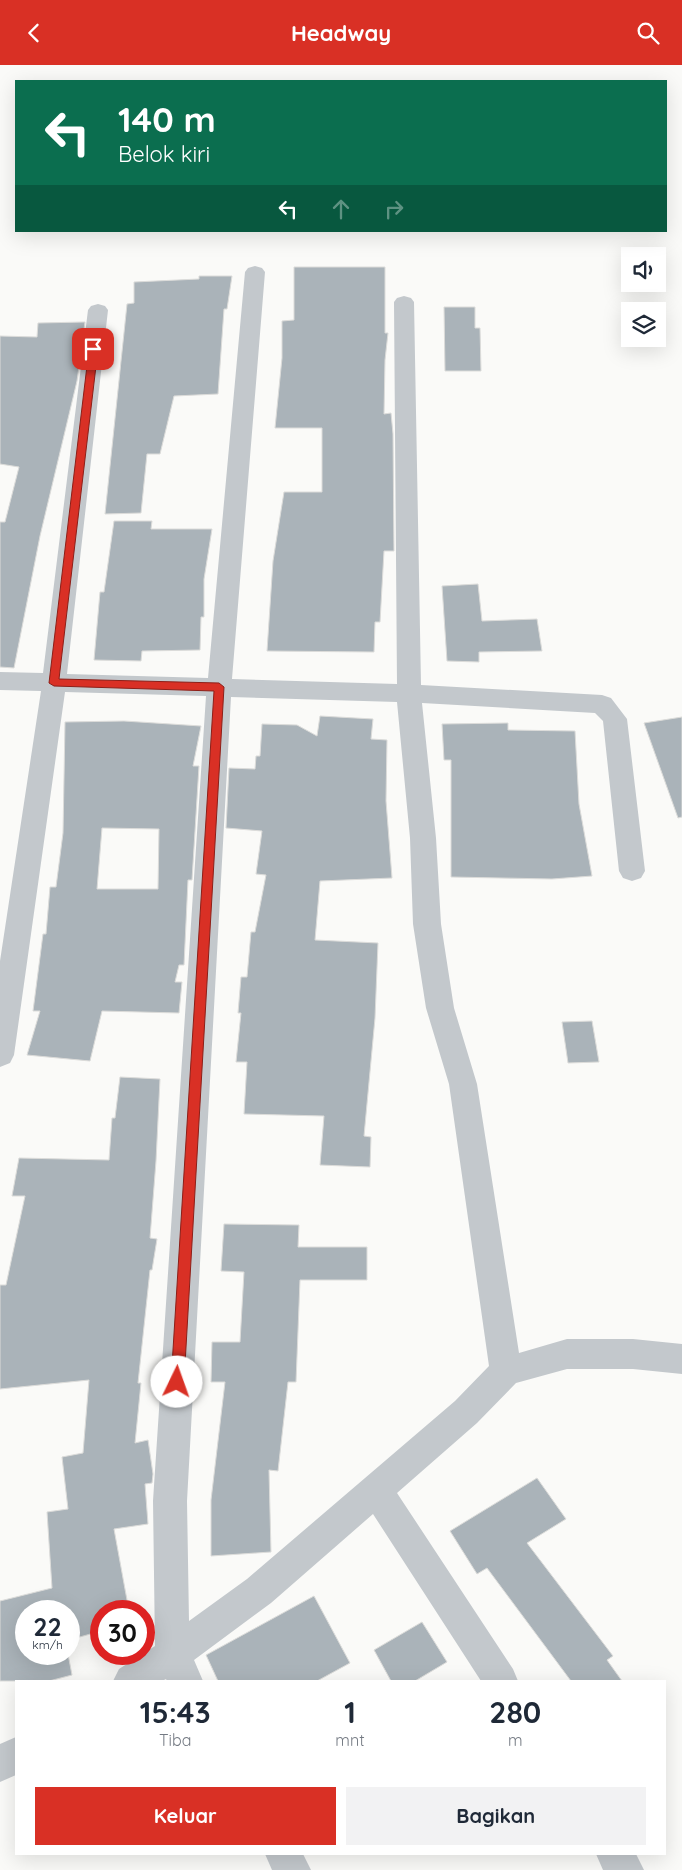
<!DOCTYPE html>
<html lang="id">
<style>
:root{--surface:#fff;--page:#f2f2f3;--text:#1f2937;--muted:#747a83;--accent:#d93025}
body{margin:0;font-family:Quicksand,sans-serif;background:var(--page);color:var(--text);height:100vh;display:flex;flex-direction:column;font-size:19px;white-space:nowrap}
*{box-sizing:border-box;margin:0}
p{font-size:16px;color:var(--muted)}
.icon{flex:none;width:28px;height:28px;fill:none;stroke:currentColor;stroke-width:2;stroke-linecap:round;stroke-linejoin:round}
.map{position:relative;flex:1;overflow:hidden}
.side{position:absolute;left:15px;top:1615px;width:651px;height:175px;display:flex;flex-direction:column;background:var(--surface);border-radius:0px;box-shadow:0 5px 20px #0002}
.side>*{flex:none}
.guide{position:absolute;left:15px;top:15px;width:652px;height:152px;border-radius:0px;box-shadow:0 5px 20px #0002;background:#0b6e4f;color:#fff;overflow:hidden}
.fabs{position:absolute;left:621px;top:182px;display:grid;gap:10px}
.fabs a{display:grid;place-items:center;width:45px;height:45px;border-radius:0px;background:var(--surface);box-shadow:0 5px 20px #0002;font-size:25px}
.speed{position:absolute;left:15px;top:1535px;display:flex;gap:10px;font-size:25px;font-weight:700;text-align:center}
.speed>*{display:grid;place-content:center;width:65px;height:65px;border-radius:50%;background:var(--surface);box-shadow:0 5px 20px #0002;line-height:1}
.speed small{font-size:12px;font-weight:400}
.speed .limit{border:8px solid #d22;background:#fff;color:#111}
.pin{position:absolute;display:grid;place-items:center;width:42px;height:42px;color:#fff;margin:-21px;border-radius:10px;box-shadow:0 2px 8px #0006}
.me{position:absolute;width:55px;margin:-28px;rotate:3deg;stroke-linejoin:round;filter:drop-shadow(0 0 4px #0008)}
.turn{display:flex;align-items:center;gap:18px;height:105px;padding:0 20px;font-size:22px}
.turn .icon{width:65px;height:65px;stroke-width:2.5}
.turn b{display:block;font-size:35px;line-height:42px}
.lanes{display:flex;align-items:center;height:48px;padding:0 20px;background:#0003;justify-content:center;gap:25px;direction:ltr}
.lanes .off{opacity:.35}
.eta{display:flex;justify-content:space-evenly;align-items:center;height:85px;text-align:center}
.eta b{font-size:30px;font-weight:700;line-height:35px}
.action{display:flex;gap:10px;margin-top:auto;padding:10px 20px}
.action a{flex:1;height:58px;border-radius:0px;background:var(--accent);color:#fff;font-size:20px;font-weight:700;line-height:58px;text-align:center}
.action a+a{background:var(--page);color:var(--text)}
header{display:flex;justify-content:space-between;align-items:center;height:65px;padding:0 20px;background:var(--accent);color:#fff;font-size:22px;font-weight:700}
.map>svg:first-child{display:block}
.building{fill:#aab3b9;stroke:#dcdcda;fill-rule:evenodd}
.lines{fill:none;stroke-linecap:round;stroke-linejoin:round}
.street{fill:#c3c8cc;fill-rule:evenodd}
.route{fill:#d93025;stroke:#8d1f18}
</style>
<header><svg class="icon" aria-label="back" viewBox="0 0 24 24"><path d="M15 5l-7 7 7 7"/></svg>Headway<svg class="icon" aria-label="search" viewBox="0 0 24 24"><circle cx="10" cy="10" r="6"/><path d="M15 15l6 6"/></svg></header>
<div class="map">
<svg width="682" height="1805" viewBox="0 0 682 1805">
<rect width="100%" height="100%" fill="#fafaf8"/>
<!-- building -->
<g class="building">
<polygon points="294,202 385,202 385,268 388,268 385,295 384,349 391,348 393,369 394,486 384,486 380,557 375,557 374,587 267,586 273,496 284,427 322,427 322,363 275,363 282,293 282,256 294,255"/>
<polygon points="199,211 232,211 227,244 224,244 218,329 174,331 160,389 147,389 141,448 105,449 127,239 134,238 134,217 199,214"/>
<polygon points="444,242 475,242 475,263 480,263 481,306 445,306"/>
<polygon points="85,257 77,316 40,471 14,603 0,602 0,457 5,457 19,402 0,399 0,271 37,272 38,258"/>
<polygon points="114,456 152,456 151,464 212,464 204,514 204,552 201,552 200,585 142,586 141,596 94,595 100,527 104,527"/>
<polygon points="478,519 482,556 537,554 542,586 479,587 479,597 447,596 442,521"/>
<polygon points="320,651 373,654 371,674 387,675 386,736 392,813 320,816 315,875 378,878 375,953 364,1071 371,1072 370,1102 320,1100 324,1051 244,1049 247,997 236,997 241,948 238,948 241,912 247,912 251,867 255,867 266,810 256,809 262,766 226,763 229,703 255,704 256,691 260,691 262,659 297,660 317,671"/>
<polygon points="682,652 682,752 678,753 644,658"/>
<path d="M124,656L201,661L193,701H199L192,815H188L184,900H179L175,917H182L179,948L102,946L90,996L27,990L40,946H33L43,869H46L50,822H56L63,768L65,657ZM102,763L159,764L158,824H97Z"/>
<polygon points="508,658 508,665 575,666 579,739 592,811 552,814 451,812 451,695 444,695 442,659"/>
<polygon points="592,956 599,997 568,998 562,957"/>
<polygon points="120,1012 160,1014 156,1096 150,1173 157,1174 152,1205 150,1205 138,1318 141,1318 135,1378 148,1375 153,1409 152,1418 145,1419 148,1459 114,1464 129,1546 101,1546 101,1566 69,1575 69,1546 26,1546 26,1589 68,1589 72,1610 49,1616 0,1616 0,1536 52,1523 47,1447 68,1444 62,1392 83,1388 89,1315 0,1324 0,1220 6,1220 25,1131 12,1131 19,1093 109,1095 112,1053 115,1053"/>
<polygon points="224,1159 299,1160 298,1182 367,1182 367,1215 300,1215 296,1317 288,1317 278,1406 269,1405 271,1487 211,1491 211,1435 225,1317 211,1317 212,1277 240,1277 244,1207 221,1206"/>
<polygon points="537,1413 566,1454 527,1478 613,1591 607,1595 622,1616 571,1616 487,1503 477,1509 450,1466"/>
<polygon points="314,1531 350,1598 317,1616 218,1616 206,1590"/>
<polygon points="422,1557 447,1597 415,1616 391,1616 374,1585"/>
</g>
<g class="lines">
<!-- street -->
<g class="street">
<path d="M255,201L262,203L265,207L232,614L397,619L394,237L397,233L404,231L411,233L414,237L421,620L602,630L611,633L627,654L645,806L641,813L632,816L623,813L619,806L603,656L595,648L422,638L436,773L441,859L454,943L477,1019L519,1288L567,1274H633L682,1279V1309L633,1304H567L516,1318L477,1358L397,1428L513,1604L518,1616H481L373,1449L271,1538L194,1595L203,1616H167L166,1614L162,1616H113L119,1604L155,1581L153,1436L206,631L65,627L14,990L10,998L0,1002V896L41,626L0,625V607L43,608L88,245L91,241L98,239L105,241L108,245L67,609L208,613L245,207L248,203ZM231,632L397,637L410,773L413,859L426,943L449,1019L489,1301L455,1336L247,1514L189,1556L187,1436Z"/>
<polygon points="16,1672 16,1710 0,1717 0,1679"/>
<polygon points="265,1789 303,1789 311,1805 272,1805"/>
<polygon points="596,1789 636,1789 644,1805 603,1805"/>
</g>
</g>
<!-- route -->
<polygon class="route" points="93,281 98,284 59,614 219,618 224,622 184,1317 182,1322 177,1323 173,1322 171,1317 214,626 54,621 49,618 89,284"/>
</svg>
<div class="fabs">
<a><svg class="icon" aria-label="sound" viewBox="0 0 24 24"><path d="M4 9h4l5-4v14l-5-4H4zM17 9q2 3 0 6"/></svg></a>
<a><svg class="icon" aria-label="layers" viewBox="0 0 24 24"><path d="M12 4l9 5-9 5-9-5zM3 14l9 5 9-5"/></svg></a>
</div>
<div class="speed"><div>22<small>km/h</small></div><div class="limit">30</div></div>
<div class="pin" style="left:93px;top:284px;background:#d93025"><svg class="icon" aria-label="arrive" viewBox="0 0 24 24"><path d="M6 21V4h12l-3 4 3 4H6"/></svg></div>
<svg class="me" style="left:177px;top:1317px" viewBox="-20 -20 40 40"><circle r="19" fill="#fff"/><path d="M0-13L10 11 0 6-10 11z" fill="#d93025"/></svg>
<div class="guide">
<div class="turn"><svg class="icon" aria-label="left" viewBox="0 0 24 24"><path d="M17 20v-9H6M10 6l-5 5 5 5"/></svg><div><b>140 m</b>Belok kiri</div></div>
<div class="lanes"><svg class="icon" aria-label="left" viewBox="0 0 24 24"><path d="M17 20v-9H6M10 6l-5 5 5 5"/></svg><svg class="icon off" aria-label="ahead" viewBox="0 0 24 24"><path d="M12 20V5M6 11l6-6 6 6"/></svg><svg class="icon off" aria-label="right" viewBox="0 0 24 24"><path d="M7 20v-9h11M14 6l5 5-5 5"/></svg></div>
</div>
<section class="side">
<div class="eta">
<div><b>15:43</b><p>Tiba</p></div>
<div><b>1</b><p>mnt</p></div>
<div><b>280</b><p>m</p></div>
</div>
<div class="action"><a>Keluar</a><a>Bagikan</a></div>
</section>
</div>
